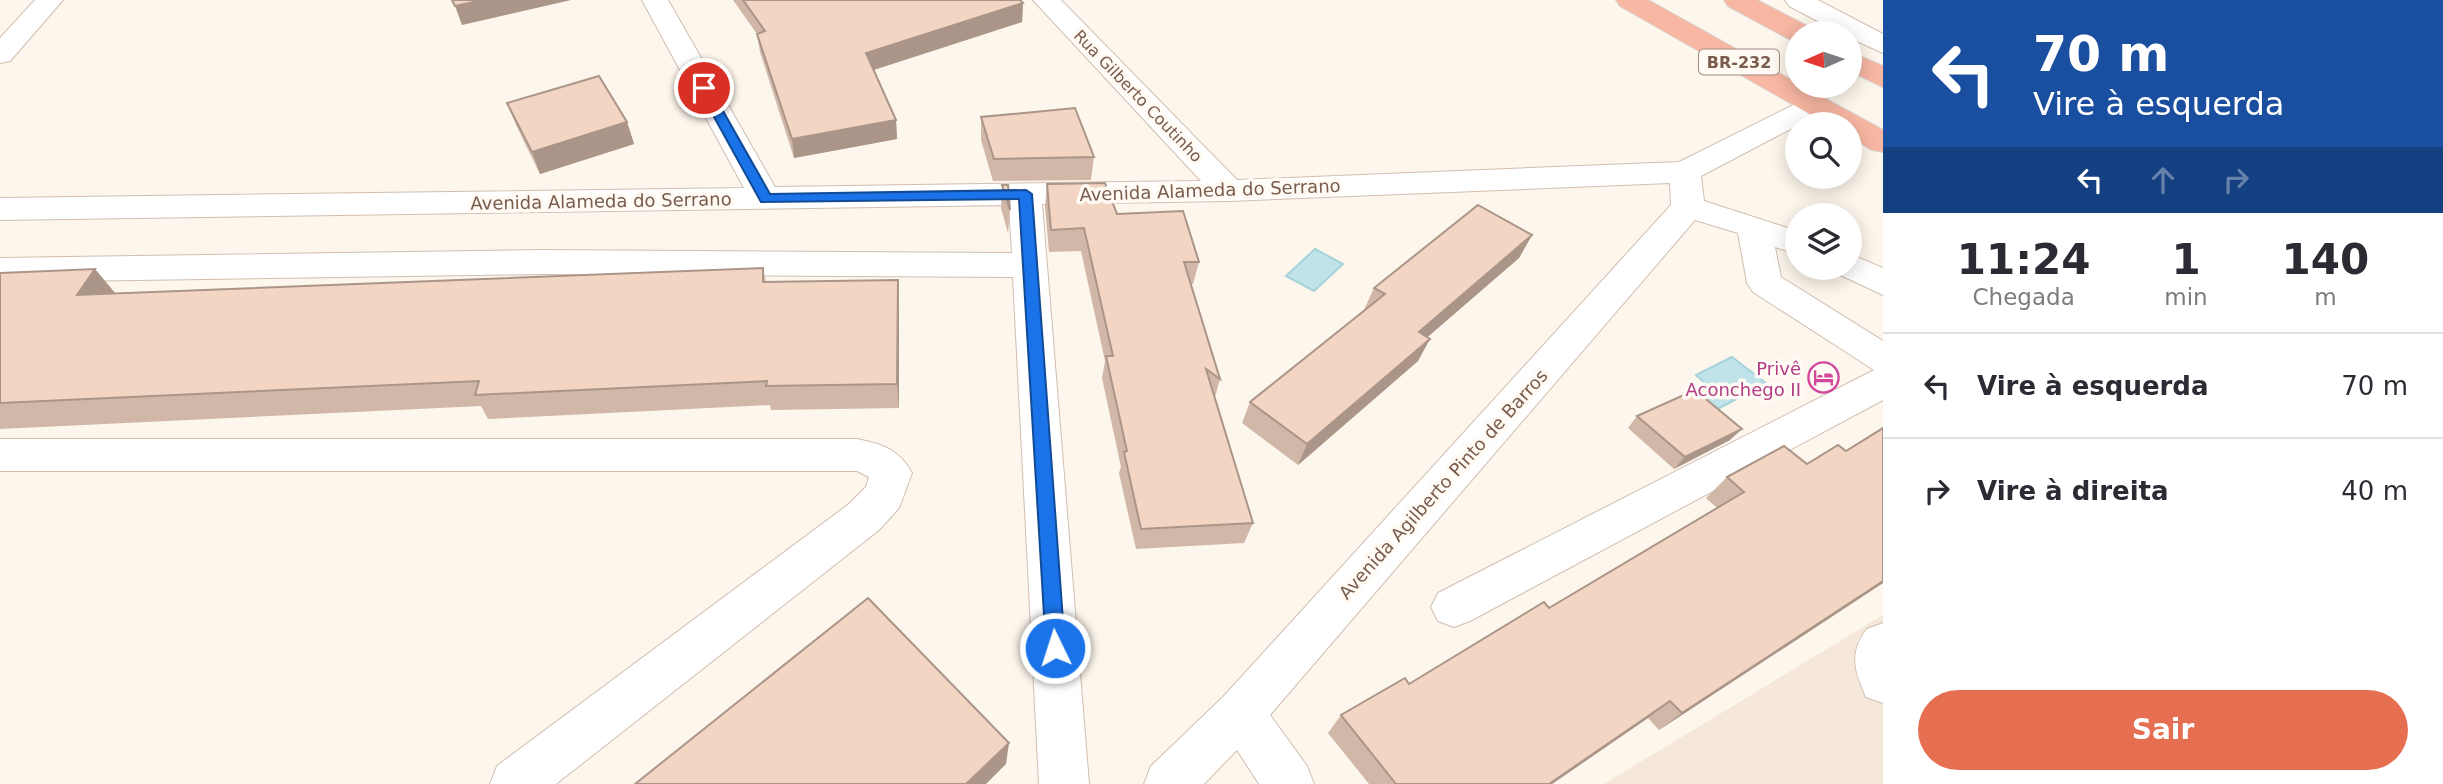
<!DOCTYPE html>
<html lang="pt">
<meta charset="utf-8">
<style>
:root{--surface:#fff;--page:#f2f2f3;--text:#2b2b33;--muted:#7c7c81;--line:#e1e1e2;--accent:#e76f51}
body{margin:0;font-family:"DejaVu Sans",sans-serif;background:var(--page);color:var(--text);height:100vh;display:flex;flex-direction:column;font-size:26px;white-space:nowrap}
*{box-sizing:border-box;margin:0}
p{font-size:23px;color:var(--muted)}
.icon{flex:none;width:38px;height:38px;fill:none;stroke:currentColor;stroke-width:2;stroke-linecap:round;stroke-linejoin:round}
.map{position:relative;flex:1;overflow:hidden}
.panel{display:flex;flex-direction:column;background:var(--surface);width:560px}
.panel>*{flex:none}
.top-card{background:#1a4fa0;color:#fff;overflow:hidden}
.needle{width:46px;rotate:267deg}
.controls{position:absolute;left:1785px;top:21px;display:grid;gap:14px}
.controls a{display:grid;place-items:center;width:77px;height:77px;border-radius:50%;background:var(--surface);box-shadow:0 4px 18px #0003;font-size:35px}
.pin{position:absolute;display:grid;place-items:center;width:60px;height:60px;color:#fff;margin:-30px;border:4px solid #fff;border-radius:50%;box-shadow:0 2px 7px #0007}
.me{position:absolute;width:77px;margin:-38px;rotate:356deg;stroke-linejoin:round;filter:drop-shadow(0 0 5px #0008)}
.turn{display:flex;align-items:center;gap:24px;height:147px;padding:0 35px;font-size:32px}
.turn .icon{width:91px;height:91px;stroke-width:2.5}
.turn b{display:block;font-size:49px;line-height:60px}
.lanes{display:flex;align-items:center;height:66px;padding:0 35px;background:#0003;justify-content:center;gap:35px;direction:ltr}
.lanes .off{opacity:.35}
.eta{display:flex;justify-content:space-evenly;align-items:center;height:119px;text-align:center}
.eta b{font-size:42px;font-weight:600;line-height:49px}
.cta{display:flex;gap:14px;margin-top:auto;padding:14px 35px}
.cta a{flex:1;height:80px;border-radius:42px;background:var(--accent);color:#fff;font-size:28px;font-weight:600;line-height:80px;text-align:center}
ul{padding:0;list-style:none}
li{display:flex;align-items:center;gap:21px;height:105px;padding:0 35px;border-top:2px solid var(--line)}
li div{flex:1}
li b{display:block;font-size:26px}
li em{font-style:normal}
main{display:flex;flex:1;min-height:0}
.map>svg:first-child{display:block}
.residential{fill:#f5e8da}
.water{fill:#bfe3e8;stroke:#a5d3da;stroke-width:2}
.lines{fill:none;stroke-linecap:round;stroke-linejoin:round}
.minor-casing{stroke:#d1beb0;stroke-width:2}
.highway-casing{stroke:#dad1cd;stroke-width:2}
.minor{fill:#fff;fill-rule:evenodd}
.highway{fill:#f7b7a3;fill-rule:evenodd}
.wall{fill:#d1b7a8}
.shaded-wall{fill:#aa9588}
.building{fill:#f3d5c3;stroke:#aa9588;stroke-width:2}
.route{fill:#1a73e8;stroke:#114b97;stroke-width:2}
.labels{text-anchor:middle;dominant-baseline:central;stroke-width:7;stroke-linejoin:round;paint-order:stroke}
.shield{fill:#fffaf3;stroke:#a28b7f;stroke-width:2}
.shield-label{font-size:16px;font-weight:bold;fill:#7a5c4d}
.far-street-label{font-size:16px;fill:#7a5c4d;stroke:#fffaf3}
.street-label{font-size:18px;fill:#7a5c4d;stroke:#fffaf3}
.hotel-label{font-size:18px;fill:#b23c85;stroke:#fffaf3;text-anchor:end}
</style>
<main>
<div class="map">
<svg width="1883" height="784" viewBox="0 0 1883 784">
<rect width="100%" height="100%" fill="#fdf6ec"/>
<!-- residential -->
<polygon class="residential" points="1883,615 1883,784 1604,784"/>
<!-- water -->
<g class="water">
<polygon points="1315,249 1343,264 1314,291 1286,276"/>
<polygon points="1732,357 1766,383 1714,411 1693,394 1708,386 1696,375"/>
</g>
<g class="lines">
<defs>
<g id="minor">
<polygon points="35,0 63,0 10,61 0,63 0,38"/>
<polygon points="642,0 668,0 775,187 1201,181 1033,0 1061,0 1237,180 1679,162 1805,99 1815,96 1825,99 1830,105 1825,111 1701,176 1704,201 1797,231 1797,254 1775,247 1781,277 1883,341 1883,400 1470,621 1454,627 1438,621 1431,607 1438,593 1874,370 1753,292 1747,283 1738,233 1695,220 1270,715 1307,766 1314,784 1259,784 1237,750 1204,784 1144,784 1151,766 1223,697 1671,205 1670,183 1229,201 1042,204 1089,784 1039,784 1013,277 543,274 0,282 0,258 543,250 1012,253 1009,205 0,220 0,198 744,188"/>
<polygon points="1785,0 1818,0 1883,34 1883,53 1850,38 1850,33 1840,33 1789,6"/>
<polygon points="1850,254 1883,268 1883,295 1838,274 1834,268 1850,268"/>
<path d="M0,439H857C882,444 899,449 912,473L899,508L879,530L556,784H490L497,766L849,504L866,487L869,477L857,471H0Z"/>
<path d="M1883,623V703L1866,697C1855,672 1848,653 1867,629Z"/>
</g>
<g id="highway">
<polygon points="1616,0 1648,0 1797,83 1797,86 1802,86 1883,130 1883,152 1872,150 1850,137 1850,124 1827,124 1620,6"/>
<polygon points="1724,0 1757,0 1809,27 1813,33 1797,33 1797,41 1789,39 1728,6"/>
<polygon points="1850,52 1883,66 1883,87 1850,71"/>
</g>
</defs>
<!-- minor casing -->
<use href="#minor" class="minor-casing"/>
<!-- highway casing -->
<use href="#highway" class="highway-casing"/>
<!-- minor -->
<use href="#minor" class="minor"/>
<!-- highway -->
<use href="#highway" class="highway"/>
</g>
<!-- wall -->
<g class="wall">
<polygon points="733,0 1020,0 1023,3 1022,22 874,70 896,120 897,139 794,158 760,52 757,34"/>
<polygon points="507,103 627,122 634,144 540,174 516,125"/>
<polygon points="981,117 1094,157 1091,180 993,181 981,140"/>
<polygon points="1047,184 1117,214 1199,262 1193,284 1191,284 1220,379 1215,397 1253,523 1244,543 1136,549 1119,473 1121,467 1102,378 1105,361 1081,251 1049,252 1045,207"/>
<polygon points="1002,185 1010,210 1008,233 1001,208"/>
<polygon points="1532,235 1519,258 1427,337 1418,361 1298,465 1242,423 1250,402 1364,310 1374,288"/>
<polygon points="763,268 766,282 899,304 899,408 771,410 770,405 488,419 481,406 0,429 0,273 95,269 115,294"/>
<polygon points="1637,416 1730,440 1674,469 1628,428"/>
<polygon points="1883,428 1883,583 1659,730 1648,718 1552,784 1369,784 1328,733 1341,715 1409,684 1549,608 1717,508 1706,498 1727,477 1807,464 1846,451"/>
</g>
<!-- shaded-wall -->
<g class="shaded-wall">
<polygon points="483,0 571,0 462,25 455,6"/>
<polygon points="1023,3 1022,22 867,72 866,53"/>
<polygon points="896,120 897,139 794,158 792,139"/>
<polygon points="627,122 634,144 540,174 532,152"/>
<polygon points="1532,235 1519,258 1408,354 1419,332"/>
<polygon points="95,269 116,294 77,295"/>
<polygon points="898,280 899,304 899,408 897,384"/>
<polygon points="1430,339 1418,361 1298,465 1307,444"/>
<polygon points="1742,429 1730,440 1674,469 1685,457"/>
<polygon points="1883,581 1883,583 1659,730 1682,713"/>
<polygon points="1670,701 1648,718 1552,784 1549,784"/>
<polygon points="1009,743 1006,764 986,784 966,784"/>
</g>
<!-- building -->
<g class="building">
<polygon points="452,0 483,0 455,6"/>
<polygon points="743,0 1020,0 1023,3 866,53 896,120 792,139 757,34 765,31"/>
<polygon points="599,76 627,122 532,152 507,103"/>
<polygon points="1075,108 1094,157 994,159 981,117"/>
<polygon points="1105,183 1117,214 1183,211 1199,262 1184,262 1220,379 1206,369 1253,523 1141,529 1124,452 1127,451 1106,356 1113,356 1084,228 1051,230 1047,184"/>
<polygon points="1002,185 1008,185 1010,210"/>
<polygon points="1478,205 1532,235 1419,332 1430,339 1307,444 1250,402 1385,294 1374,288"/>
<polygon points="763,268 763,282 898,280 897,384 766,386 767,381 475,395 479,381 0,403 0,273 95,269 77,295"/>
<polygon points="1695,390 1742,429 1685,457 1637,416"/>
<polygon points="1883,428 1883,581 1682,713 1670,701 1549,784 1396,784 1341,715 1405,678 1409,684 1544,602 1549,608 1744,492 1727,477 1784,446 1807,464 1838,445 1846,451"/>
<polygon points="868,598 1009,743 966,784 635,784"/>
</g>
<!-- route -->
<polygon class="route" points="704,85 710,88 770,194 1026,190 1032,194 1065,648 1062,654 1055,656 1048,654 1046,648 1019,199 761,202 698,88"/>
<!-- icons -->
<defs>
<symbol id="hotel-ring" viewBox="-11 -11 22 22"><circle r="9.5" fill="#fffaf3" stroke="#d1479c" stroke-width="1.5"/><path d="M-6-4.5h1.5V1H6V5H4.5V3h-9V5H-6ZM-4 0a1.8 1.8 0 1 1 3.6 0ZM.5 0V-2.5h3Q6-2.5 6 0Z" fill="#d1479c"/></symbol>
</defs>
<g fill-rule="evenodd">
<use href="#hotel-ring" x="1806" y="360" width="35" height="35"/>
</g>
<g class="labels">
<!-- shield labels -->
<rect class="shield" x="1699" y="49.5" width="80" height="25" rx="5"/>
<g class="shield-label">
<text x="1739" y="62">BR-232</text>
</g>
<!-- far-street labels -->
<g class="far-street-label">
<text transform="translate(1138 96) rotate(46)">Rua Gilberto Coutinho</text>
</g>
<!-- street labels -->
<g class="street-label">
<text transform="translate(1210 190) rotate(-2)">Avenida Alameda do Serrano</text>
<text transform="translate(601 201) rotate(-1)">Avenida Alameda do Serrano</text>
<text transform="translate(1443 484) rotate(-48)">Avenida Agilberto Pinto de Barros</text>
</g>
<!-- hotel labels -->
<g class="hotel-label">
<text x="1801" y="368">Privê<tspan x="1801" dy="21">Aconchego II</tspan></text>
</g>
</g>
</svg>
<div class="controls">
<a><svg class="needle" viewBox="-14 -14 28 28"><path d="M0-13l5 13h-10z" fill="#e53935"/><path d="M0 13l5-13h-10z" fill="#7c7c81"/></svg></a>
<a><svg class="icon" aria-label="search" viewBox="0 0 24 24"><circle cx="10" cy="10" r="6"/><path d="M15 15l6 6"/></svg></a>
<a><svg class="icon" aria-label="layers" viewBox="0 0 24 24"><path d="M12 4l9 5-9 5-9-5zM3 14l9 5 9-5"/></svg></a>
</div>
<div class="pin" style="left:704px;top:88px;background:#d93025"><svg class="icon" aria-label="arrive" viewBox="0 0 24 24"><path d="M6 21V4h12l-3 4 3 4H6"/></svg></div>
<svg class="me" style="left:1055px;top:648px" viewBox="-20 -20 40 40"><circle r="17" fill="#1a73e8" stroke="#fff" stroke-width="3"/><path d="M0-11L8 9 0 5-8 9z" fill="#fff"/></svg>
</div>
<section class="panel">
<div class="top-card">
<div class="turn"><svg class="icon" aria-label="left" viewBox="0 0 24 24"><path d="M17 20v-9H6M10 6l-5 5 5 5"/></svg><div><b>70 m</b>Vire à esquerda</div></div>
<div class="lanes"><svg class="icon" aria-label="left" viewBox="0 0 24 24"><path d="M17 20v-9H6M10 6l-5 5 5 5"/></svg><svg class="icon off" aria-label="ahead" viewBox="0 0 24 24"><path d="M12 20V5M6 11l6-6 6 6"/></svg><svg class="icon off" aria-label="right" viewBox="0 0 24 24"><path d="M7 20v-9h11M14 6l5 5-5 5"/></svg></div>
</div>
<div class="eta">
<div><b>11:24</b><p>Chegada</p></div>
<div><b>1</b><p>min</p></div>
<div><b>140</b><p>m</p></div>
</div>
<ul>
<li><svg class="icon" aria-label="left" viewBox="0 0 24 24"><path d="M17 20v-9H6M10 6l-5 5 5 5"/></svg><div><b>Vire à esquerda</b></div><em>70 m</em></li>
<li><svg class="icon" aria-label="right" viewBox="0 0 24 24"><path d="M7 20v-9h11M14 6l5 5-5 5"/></svg><div><b>Vire à direita</b></div><em>40 m</em></li>
</ul>
<div class="cta"><a>Sair</a></div>
</section>
</main>
